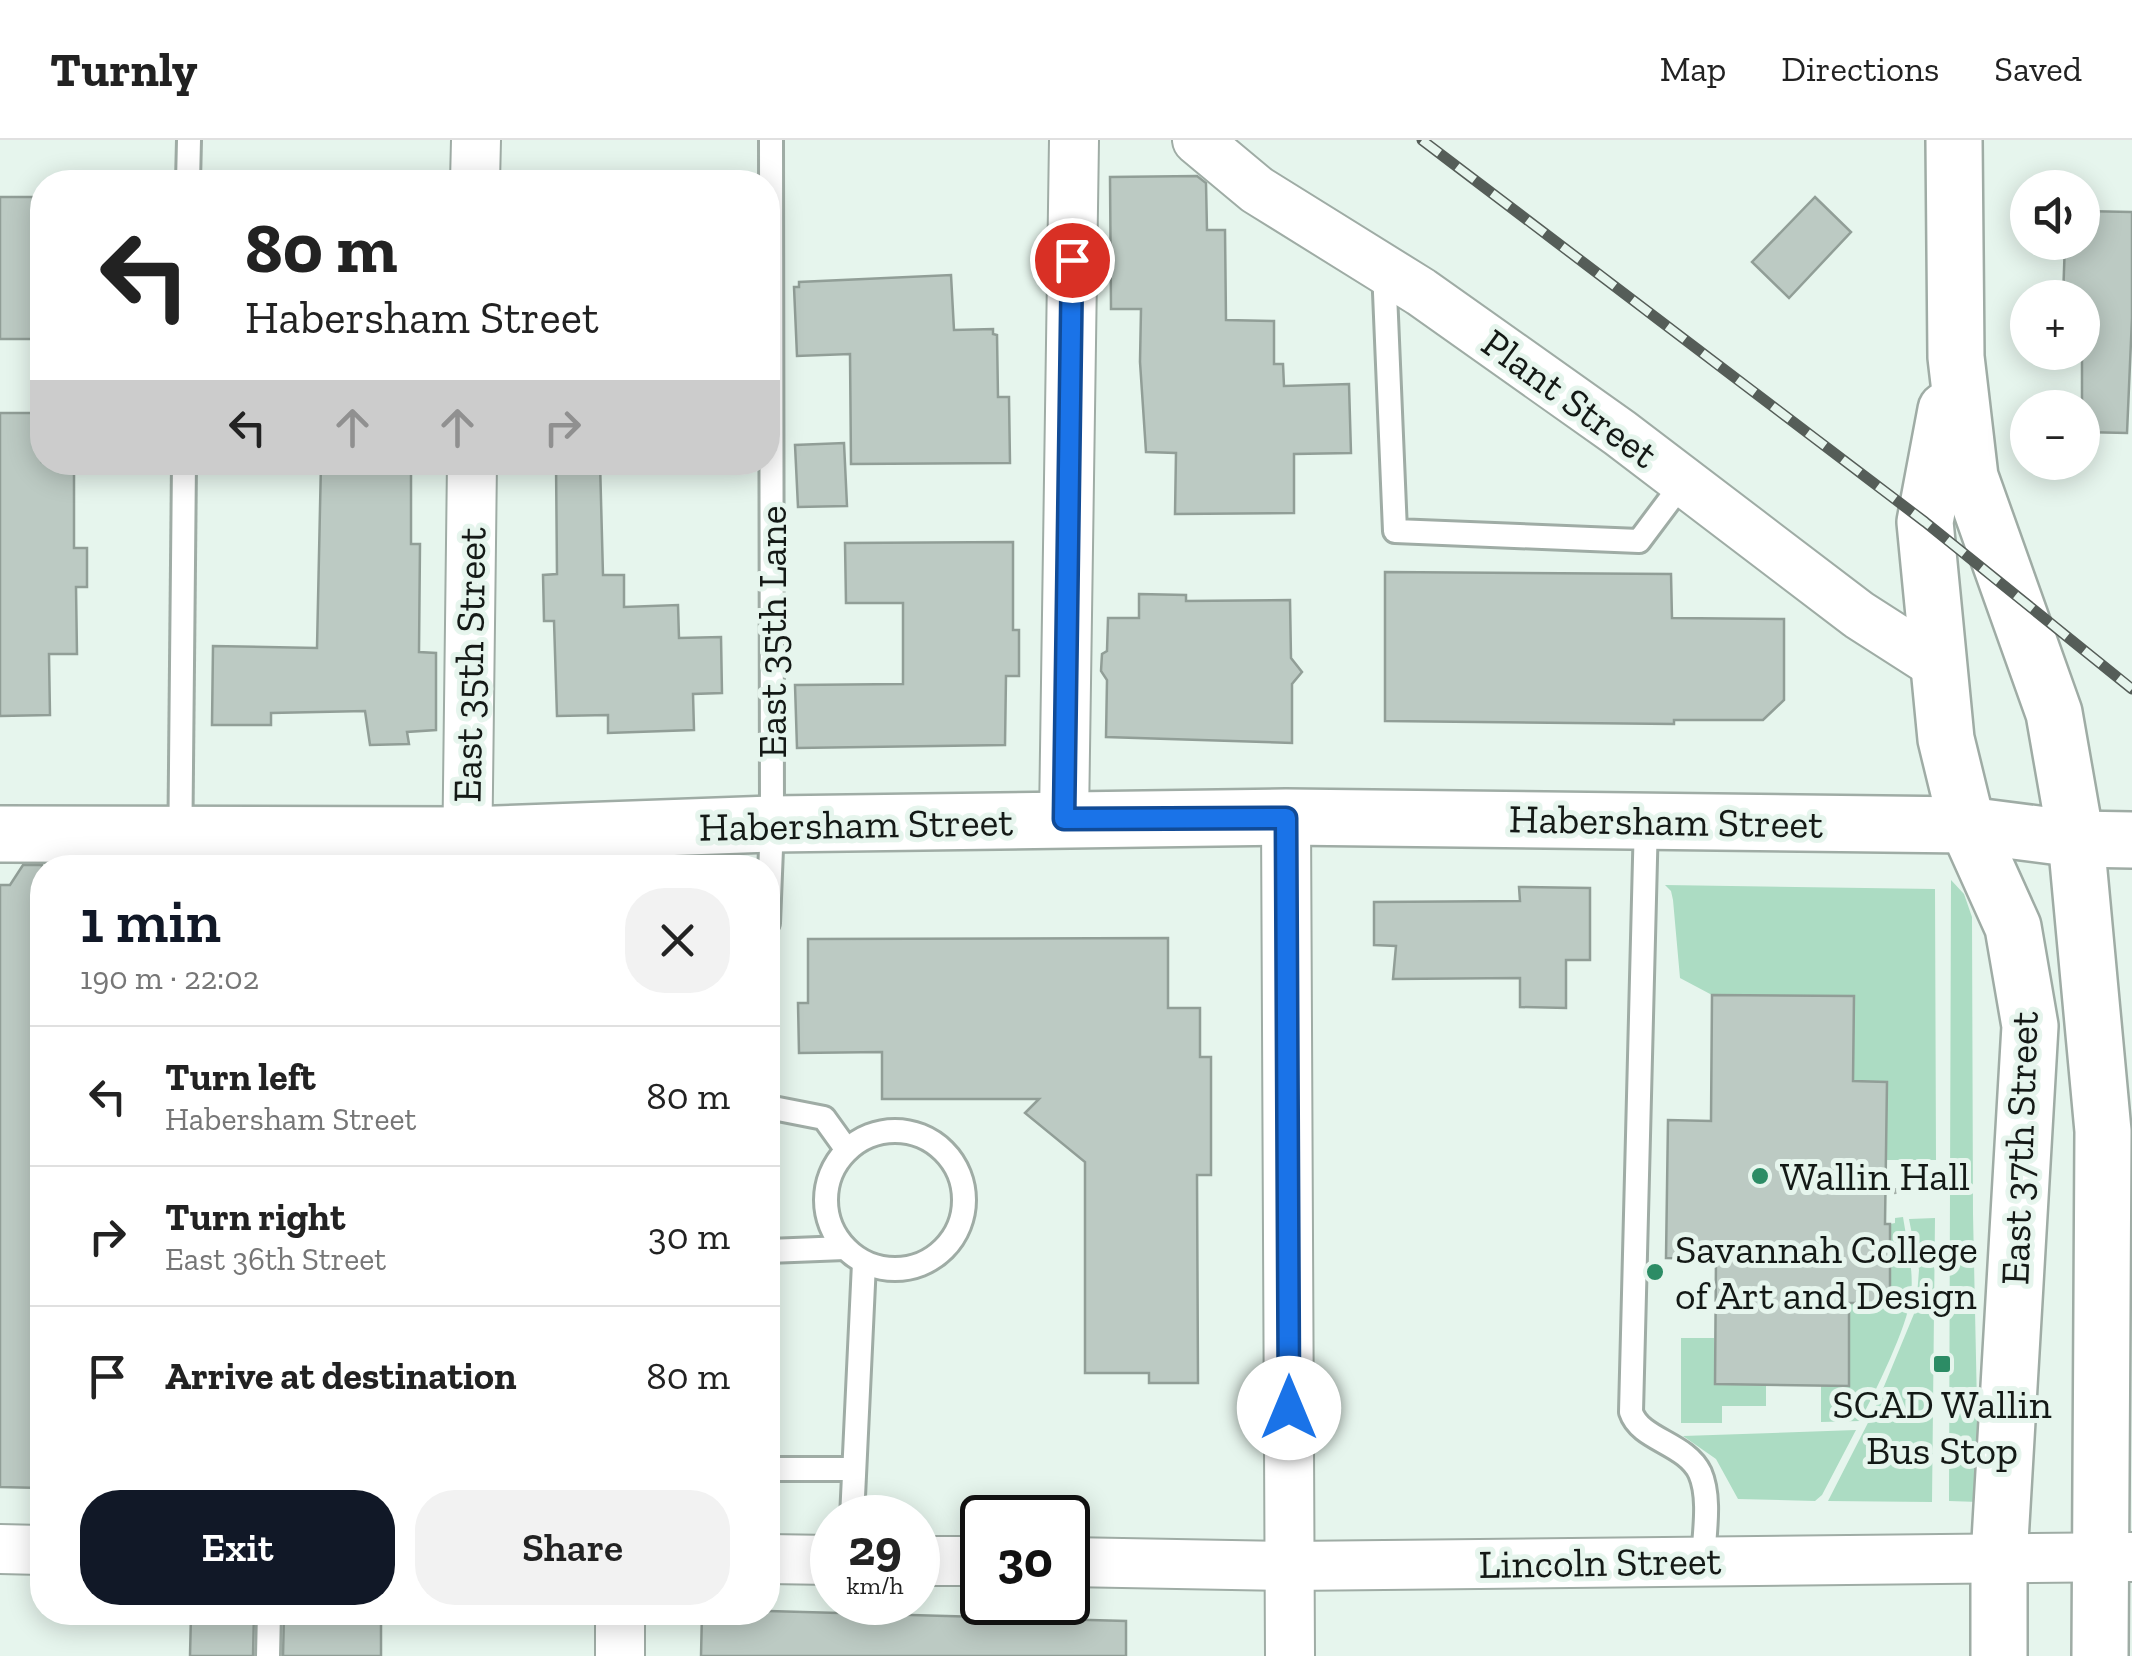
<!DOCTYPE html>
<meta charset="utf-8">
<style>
:root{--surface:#fff;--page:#f2f2f2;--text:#222;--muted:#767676;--line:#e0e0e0;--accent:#111827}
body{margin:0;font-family:"Zilla Slab",serif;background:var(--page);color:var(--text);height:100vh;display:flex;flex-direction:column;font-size:38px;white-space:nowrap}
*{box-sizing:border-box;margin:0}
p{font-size:32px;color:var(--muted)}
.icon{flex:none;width:55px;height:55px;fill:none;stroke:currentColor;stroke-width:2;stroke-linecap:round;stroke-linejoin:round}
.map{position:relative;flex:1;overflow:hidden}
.sheet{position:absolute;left:30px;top:715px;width:750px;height:770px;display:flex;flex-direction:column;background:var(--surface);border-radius:40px;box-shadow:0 5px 25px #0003}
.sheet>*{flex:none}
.hud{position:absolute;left:30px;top:30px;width:750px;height:305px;border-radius:40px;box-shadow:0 5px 25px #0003;background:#fff;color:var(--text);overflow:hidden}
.controls{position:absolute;left:2010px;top:30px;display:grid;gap:20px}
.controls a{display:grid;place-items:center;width:90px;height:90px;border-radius:50%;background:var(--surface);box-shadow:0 5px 25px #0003;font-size:50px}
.speed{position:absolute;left:810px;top:1355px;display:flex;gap:20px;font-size:50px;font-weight:700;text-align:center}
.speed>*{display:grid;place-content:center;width:130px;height:130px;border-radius:50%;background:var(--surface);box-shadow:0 5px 25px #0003;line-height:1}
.speed small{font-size:25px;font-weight:400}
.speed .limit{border:5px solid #111;border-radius:15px;background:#fff;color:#111}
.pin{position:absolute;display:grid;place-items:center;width:85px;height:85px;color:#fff;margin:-42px;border:5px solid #fff;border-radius:50%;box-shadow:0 2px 10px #0007}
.me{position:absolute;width:110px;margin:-55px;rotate:0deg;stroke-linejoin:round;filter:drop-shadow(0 0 8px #0008)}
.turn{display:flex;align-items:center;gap:35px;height:210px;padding:0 50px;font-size:45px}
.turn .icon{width:130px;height:130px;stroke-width:2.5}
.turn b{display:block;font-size:70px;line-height:85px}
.lanes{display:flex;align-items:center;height:95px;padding:0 50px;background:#0003;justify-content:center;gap:50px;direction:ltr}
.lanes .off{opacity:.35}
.round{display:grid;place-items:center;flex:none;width:105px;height:105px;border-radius:40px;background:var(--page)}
.headline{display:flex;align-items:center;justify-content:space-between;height:170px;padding:0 50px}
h1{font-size:60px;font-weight:600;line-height:75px;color:var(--accent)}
.action{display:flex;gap:20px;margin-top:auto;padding:20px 50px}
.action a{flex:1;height:115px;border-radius:40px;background:var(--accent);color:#fff;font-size:40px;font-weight:600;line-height:115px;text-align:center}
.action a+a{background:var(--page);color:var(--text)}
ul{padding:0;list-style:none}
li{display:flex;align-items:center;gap:30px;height:140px;padding:0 50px;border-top:2px solid var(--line)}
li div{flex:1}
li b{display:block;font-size:38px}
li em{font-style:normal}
header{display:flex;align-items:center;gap:60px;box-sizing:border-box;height:140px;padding:0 50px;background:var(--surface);border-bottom:2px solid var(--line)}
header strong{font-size:48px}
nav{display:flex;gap:55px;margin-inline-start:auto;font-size:35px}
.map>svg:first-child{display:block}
.green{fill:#acdcc3}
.building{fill:#bccac3;stroke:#919e97;stroke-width:2.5}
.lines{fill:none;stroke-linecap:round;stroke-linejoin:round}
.service-casing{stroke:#9faca5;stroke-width:28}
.minor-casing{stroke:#9faca5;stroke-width:52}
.tertiary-casing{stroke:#9faca5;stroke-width:60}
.secondary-casing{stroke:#9faca5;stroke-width:60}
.path{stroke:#a4b0a9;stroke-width:6;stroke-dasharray:2.5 8;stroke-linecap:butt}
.service{stroke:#fff;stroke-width:22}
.minor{stroke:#fff;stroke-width:48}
.tertiary{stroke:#fff;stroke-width:55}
.secondary{stroke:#fff;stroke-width:55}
.rail-casing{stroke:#555d58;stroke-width:11}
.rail{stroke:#e6f5ed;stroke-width:8;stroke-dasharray:22;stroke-linecap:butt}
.route-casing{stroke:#114b97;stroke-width:25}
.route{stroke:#1a73e8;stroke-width:18}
.poi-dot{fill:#2c8c65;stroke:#e6f5ed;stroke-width:4}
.labels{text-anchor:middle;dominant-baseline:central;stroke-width:10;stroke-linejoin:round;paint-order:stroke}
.street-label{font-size:40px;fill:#141916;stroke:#e6f5ed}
.poi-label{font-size:40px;fill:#141916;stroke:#e6f5ed;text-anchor:start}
</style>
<header>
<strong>Turnly</strong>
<nav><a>Map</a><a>Directions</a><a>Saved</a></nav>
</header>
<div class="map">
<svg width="2132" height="1516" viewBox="0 0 2132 1516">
<rect width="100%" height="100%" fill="#e6f5ed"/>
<!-- green -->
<g class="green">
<polygon points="1951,740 1964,754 1972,777 1973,1074 1979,1362 1949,1361"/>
<polygon points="1665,745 1935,749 1936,1020 1886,1020 1887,942 1853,941 1854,857 1712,855 1680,838 1673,760 1671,751"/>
<path d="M1903,1077C1907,1103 1914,1130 1911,1156C1907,1188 1876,1250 1860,1281L1821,1282V1246H1849V1163H1889L1890,1084L1895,1083V1078Z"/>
<polygon points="1935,1078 1932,1362 1828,1361 1873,1273 1916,1169 1919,1130 1909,1079"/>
<polygon points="1681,1198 1714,1198 1715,1243 1766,1245 1766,1266 1722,1266 1722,1283 1681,1283"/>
<polygon points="1856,1290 1822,1355 1815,1361 1738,1359 1716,1319 1683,1296"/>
</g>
<!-- building -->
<g class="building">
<polygon points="1197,36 1206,43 1207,90 1225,90 1226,180 1274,181 1274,224 1283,224 1284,246 1349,244 1351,313 1294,314 1294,373 1175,374 1176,313 1146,312 1140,222 1141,169 1111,169 1110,37"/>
<rect x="0" y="57" width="42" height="142"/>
<polygon points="1815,57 1851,92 1789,158 1752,122"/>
<polygon points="2082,71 2132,72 2132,178 2127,293 2082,292 2082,158 2063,158 2065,102 2082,102"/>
<polygon points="951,135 954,190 993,189 993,194 997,195 998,257 1009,257 1010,323 851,324 850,214 797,216 794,147 799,147 799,142"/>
<polygon points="0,273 42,273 42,322 74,322 74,408 87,408 87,447 76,447 77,514 49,514 50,575 0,576"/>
<polygon points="844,303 847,366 798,367 795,305"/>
<polygon points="321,322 411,322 411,404 420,404 419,512 436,513 436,590 407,592 409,604 370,605 365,571 271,573 271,585 212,585 213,506 317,508"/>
<polygon points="556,322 600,322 603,435 624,435 624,467 678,465 679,498 721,497 722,553 693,554 694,590 608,593 608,575 557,576 554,481 544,481 543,435 557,434"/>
<polygon points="1013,402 1013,490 1019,490 1019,536 1006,536 1005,605 797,608 795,545 903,544 903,463 846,463 845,403"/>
<polygon points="1385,432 1671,434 1672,478 1784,479 1784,560 1763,580 1674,580 1674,584 1385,581"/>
<polygon points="1139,454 1186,455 1186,461 1290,460 1291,518 1302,532 1292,544 1292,603 1106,597 1107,540 1101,531 1102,514 1107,511 1108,478 1139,478"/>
<polygon points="23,725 42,725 42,1348 0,1347 0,745 10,745"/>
<polygon points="1519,747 1590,748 1590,820 1566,820 1566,868 1520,867 1520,838 1393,839 1396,806 1374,805 1374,762 1520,761"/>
<polygon points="1168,798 1168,868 1200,868 1200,917 1211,917 1211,1035 1197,1035 1198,1243 1149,1243 1149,1233 1085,1233 1085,1022 1025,973 1039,959 882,959 882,912 799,913 798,863 808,863 808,799"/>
<polygon points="1712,855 1854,856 1853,941 1887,942 1885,1084 1890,1084 1890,1163 1849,1163 1849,1246 1715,1244 1716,1119 1666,1118 1668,980 1711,981"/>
<polygon points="768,1471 1126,1481 1126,1516 701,1516 702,1472"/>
<polygon points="284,1472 381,1472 381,1516 283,1516"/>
<polygon points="191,1473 254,1474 253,1516 190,1516"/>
</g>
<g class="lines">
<defs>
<g id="service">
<polyline points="188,42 189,0"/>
<polyline points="1384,129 1395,391 1639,401 1684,341"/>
<path d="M1646,680L1631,1272C1640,1300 1686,1303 1700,1333C1711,1358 1704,1395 1703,1421"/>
<polyline points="180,728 184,322"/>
<polyline points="768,783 772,684 771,0"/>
<polyline points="768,967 824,978 847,1010"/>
<circle cx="895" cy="1060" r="69"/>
<polyline points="768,1111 845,1108"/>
<polyline points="768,1329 854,1329"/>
<polyline points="852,1378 864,1123"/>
<polyline points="268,1516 269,1472"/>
</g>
<g id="minor">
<polyline points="1197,0 1257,50 1421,152 1620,293 1859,475 1937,525"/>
<polyline points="475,42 476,0"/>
<polyline points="1286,677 1290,1516"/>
<polyline points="1064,679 1074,0"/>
<polyline points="467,728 472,322"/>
<polyline points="0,1409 42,1410"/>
<polyline points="768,1419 832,1420"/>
<polyline points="918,1421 982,1421"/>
<polyline points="1068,1422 1290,1426 2132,1417"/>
<polyline points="620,1472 620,1516"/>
</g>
<polyline id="tertiary" points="0,694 467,695 772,684 1286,677 1967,685 2076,699 2132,700"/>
<g id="secondary">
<polyline points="1954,0 1956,217 1970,337 2054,573 2076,699 2103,991 2100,1516"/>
<polyline points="1946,270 1925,382 1946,599 1967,685 2013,787 2030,886 1999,1418 1999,1516"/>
</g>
</defs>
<!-- service casing -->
<use href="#service" class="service-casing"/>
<!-- minor casing -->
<use href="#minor" class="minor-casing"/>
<!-- tertiary casing -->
<use href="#tertiary" class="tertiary-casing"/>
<!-- secondary casing -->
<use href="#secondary" class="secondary-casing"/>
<!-- path -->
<polyline class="path" points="1852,1052 1901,1051"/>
<!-- service -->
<use href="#service" class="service"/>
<!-- minor -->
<use href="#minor" class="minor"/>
<!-- tertiary -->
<use href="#tertiary" class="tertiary"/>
<!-- secondary -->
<use href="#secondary" class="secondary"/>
<defs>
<polyline id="rail" points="1422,0 1925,382 2132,549"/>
</defs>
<!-- rail casing -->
<use href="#rail" class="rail-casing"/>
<!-- rail -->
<use href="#rail" class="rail"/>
</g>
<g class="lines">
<defs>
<polyline id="route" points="1072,120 1064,679 1286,678 1289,1268"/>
</defs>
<!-- route casing -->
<use href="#route" class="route-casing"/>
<!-- route -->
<use href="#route" class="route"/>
</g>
<!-- markers -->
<g class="poi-dot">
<circle cx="1760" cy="1036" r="10"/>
<circle cx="1655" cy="1132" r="10"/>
<rect x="1932" y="1214" width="20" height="20" rx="5"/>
</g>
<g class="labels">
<!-- street labels -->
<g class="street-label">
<text transform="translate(1570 258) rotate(36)">Plant Street</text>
<text transform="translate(772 492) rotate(-90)">East 35th Lane</text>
<text transform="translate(469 525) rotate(-89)">East 35th Street</text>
<text transform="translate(1666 681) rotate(1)">Habersham Street</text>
<text transform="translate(856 684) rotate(-1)">Habersham Street</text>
<text transform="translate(2019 1008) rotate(-88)">East 37th Street</text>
<text transform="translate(1600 1422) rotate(-1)">Lincoln Street</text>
</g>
<!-- poi labels -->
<g class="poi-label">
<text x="1780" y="1036">Wallin Hall</text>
<text x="1675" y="1109">Savannah College<tspan x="1675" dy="46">of Art and Design</tspan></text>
<text x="1942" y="1264" text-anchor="middle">SCAD Wallin<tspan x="1942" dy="46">Bus Stop</tspan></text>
</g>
</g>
</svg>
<div class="controls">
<a><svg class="icon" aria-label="sound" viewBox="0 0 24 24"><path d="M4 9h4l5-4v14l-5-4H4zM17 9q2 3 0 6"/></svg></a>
<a>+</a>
<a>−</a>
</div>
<div class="speed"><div>29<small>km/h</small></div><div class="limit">30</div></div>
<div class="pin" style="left:1072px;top:120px;background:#d93025"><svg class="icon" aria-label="arrive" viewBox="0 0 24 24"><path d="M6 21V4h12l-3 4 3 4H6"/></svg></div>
<svg class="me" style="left:1289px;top:1268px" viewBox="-20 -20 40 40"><circle r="19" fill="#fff"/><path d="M0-13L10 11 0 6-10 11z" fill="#1a73e8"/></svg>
<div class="hud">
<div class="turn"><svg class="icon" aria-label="left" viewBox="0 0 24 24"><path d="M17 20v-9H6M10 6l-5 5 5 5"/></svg><div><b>80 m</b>Habersham Street</div></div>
<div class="lanes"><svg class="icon" aria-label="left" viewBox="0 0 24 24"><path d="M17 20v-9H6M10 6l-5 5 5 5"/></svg><svg class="icon off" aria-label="ahead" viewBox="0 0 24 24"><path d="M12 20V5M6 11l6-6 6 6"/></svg><svg class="icon off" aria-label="ahead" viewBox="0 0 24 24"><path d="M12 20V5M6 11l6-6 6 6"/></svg><svg class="icon off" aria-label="right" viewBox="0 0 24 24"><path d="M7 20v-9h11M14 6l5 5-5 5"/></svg></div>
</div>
<section class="sheet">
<div class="headline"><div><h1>1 min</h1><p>190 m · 22:02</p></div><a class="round"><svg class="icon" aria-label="close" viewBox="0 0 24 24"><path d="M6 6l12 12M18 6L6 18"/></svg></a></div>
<ul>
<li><svg class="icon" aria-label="left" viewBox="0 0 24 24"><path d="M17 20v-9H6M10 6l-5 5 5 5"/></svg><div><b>Turn left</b><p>Habersham Street</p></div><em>80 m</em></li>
<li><svg class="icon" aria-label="right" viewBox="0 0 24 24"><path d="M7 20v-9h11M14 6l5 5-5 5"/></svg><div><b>Turn right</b><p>East 36th Street</p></div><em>30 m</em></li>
<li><svg class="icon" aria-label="arrive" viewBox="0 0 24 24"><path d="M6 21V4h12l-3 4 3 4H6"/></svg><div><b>Arrive at destination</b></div><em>80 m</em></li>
</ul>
<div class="action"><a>Exit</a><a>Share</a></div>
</section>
</div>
